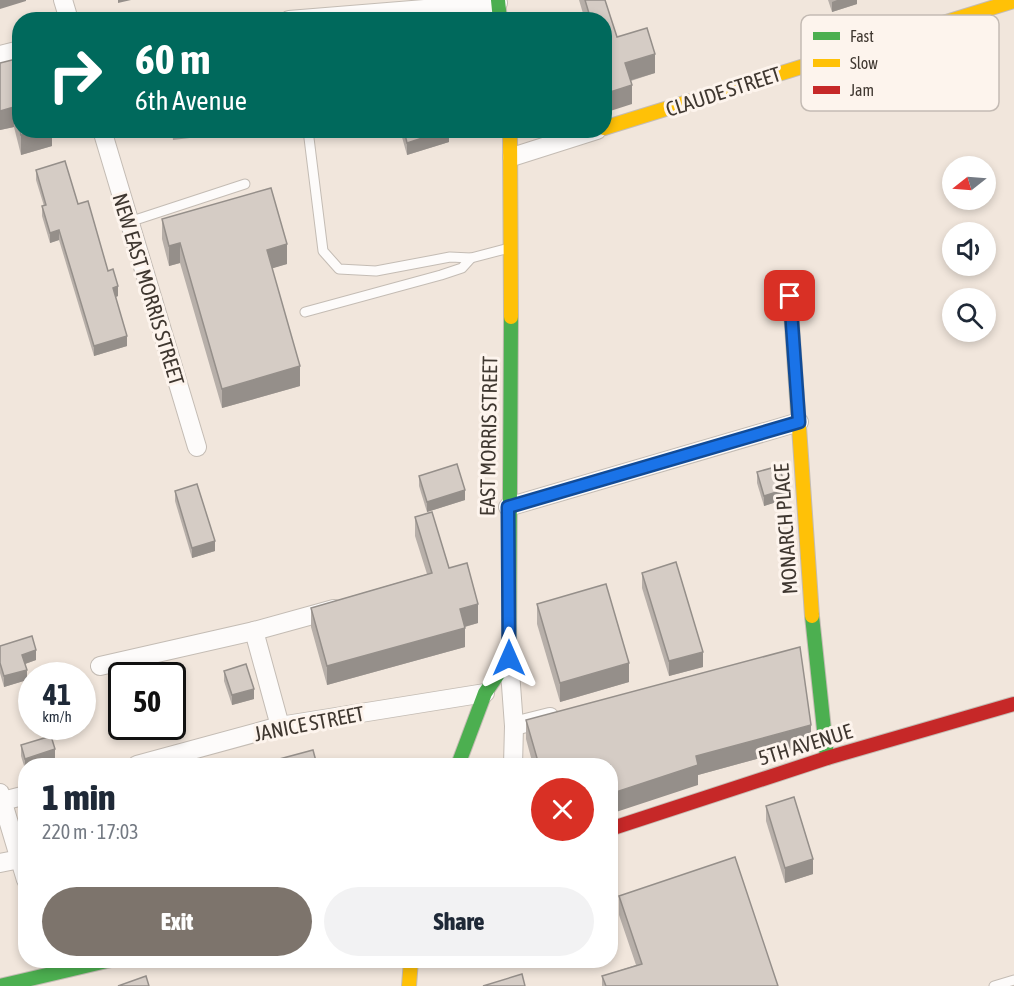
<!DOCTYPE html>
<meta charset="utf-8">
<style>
:root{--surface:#fff;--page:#f2f2f3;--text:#1f2937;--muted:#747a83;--accent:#7d746c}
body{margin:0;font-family:"Asap Condensed",sans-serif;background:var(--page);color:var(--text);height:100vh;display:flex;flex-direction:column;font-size:22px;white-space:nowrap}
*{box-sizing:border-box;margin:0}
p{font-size:20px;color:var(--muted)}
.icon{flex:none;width:33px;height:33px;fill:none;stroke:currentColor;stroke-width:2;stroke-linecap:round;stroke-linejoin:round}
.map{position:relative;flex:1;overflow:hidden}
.panel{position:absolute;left:18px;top:758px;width:600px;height:210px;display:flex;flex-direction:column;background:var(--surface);border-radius:24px;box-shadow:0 3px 9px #0003}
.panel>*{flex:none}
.hud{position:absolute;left:12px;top:12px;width:600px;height:126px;border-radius:24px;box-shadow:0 3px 9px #0003;background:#00695c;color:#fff;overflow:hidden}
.needle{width:39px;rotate:253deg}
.buttons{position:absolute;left:942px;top:156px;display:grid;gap:12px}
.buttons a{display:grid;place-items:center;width:54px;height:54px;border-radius:50%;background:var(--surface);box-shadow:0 3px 9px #0003;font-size:30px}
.speed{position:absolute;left:18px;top:662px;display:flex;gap:12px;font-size:30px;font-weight:700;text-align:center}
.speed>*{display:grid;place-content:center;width:78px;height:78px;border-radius:50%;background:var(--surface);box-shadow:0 3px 9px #0003;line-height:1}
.speed small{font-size:15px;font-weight:400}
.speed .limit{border:3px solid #111;border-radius:9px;background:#fff;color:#111}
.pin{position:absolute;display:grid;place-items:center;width:51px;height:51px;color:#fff;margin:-26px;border-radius:12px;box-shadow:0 3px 9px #0006}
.me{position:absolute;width:66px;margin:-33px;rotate:0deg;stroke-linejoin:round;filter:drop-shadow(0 0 4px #0008)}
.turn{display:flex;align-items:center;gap:21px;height:126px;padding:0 24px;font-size:27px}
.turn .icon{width:78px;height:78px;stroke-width:2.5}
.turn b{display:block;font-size:42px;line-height:51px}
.round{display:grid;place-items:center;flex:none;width:63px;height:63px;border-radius:32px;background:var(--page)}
.overview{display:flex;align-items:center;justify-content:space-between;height:102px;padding:0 24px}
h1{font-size:36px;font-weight:800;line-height:45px}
.cta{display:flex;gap:12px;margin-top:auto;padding:12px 24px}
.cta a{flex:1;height:69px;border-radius:36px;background:var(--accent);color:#fff;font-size:24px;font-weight:800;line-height:69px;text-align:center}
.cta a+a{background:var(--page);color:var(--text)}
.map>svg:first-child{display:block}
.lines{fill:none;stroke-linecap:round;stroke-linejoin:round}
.lane-casing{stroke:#c4bcb4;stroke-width:11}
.street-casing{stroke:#c4bcb4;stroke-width:20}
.fast-casing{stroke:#c4bcb4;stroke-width:16}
.slow-casing{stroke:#c4bcb4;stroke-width:16}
.jam-casing{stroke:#c4bcb4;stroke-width:16}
.lane{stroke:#fdfbfa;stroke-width:9}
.street{stroke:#fdfbfa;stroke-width:18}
.fast{stroke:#4caf50;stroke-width:14}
.slow{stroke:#ffc107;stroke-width:14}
.jam{stroke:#c62828;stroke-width:14}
.wall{fill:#b7afa9}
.shaded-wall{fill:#958f8a}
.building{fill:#d5ccc5;stroke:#958f8a;stroke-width:1.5}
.route-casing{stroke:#114b97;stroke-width:15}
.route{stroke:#1a73e8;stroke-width:10}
.labels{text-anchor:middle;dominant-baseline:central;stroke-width:6;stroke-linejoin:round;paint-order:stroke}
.street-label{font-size:21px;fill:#3f3730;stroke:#fdf4ed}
.key{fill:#fdf4ed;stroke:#c4bbb4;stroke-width:1.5}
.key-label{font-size:16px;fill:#3f3730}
</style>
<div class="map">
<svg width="1014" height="986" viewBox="0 0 1014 986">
<rect width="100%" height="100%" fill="#f1e6dc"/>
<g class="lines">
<defs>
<g id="lane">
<polyline points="308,130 323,251 339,269 376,271 450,257 471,258 509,248"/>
<polyline points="129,222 245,184"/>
<polyline points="305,312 441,275 462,268 471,258"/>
<polyline points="994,986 1014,980"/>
</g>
<g id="street">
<polyline points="63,0 69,20"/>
<polyline points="289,20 498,3"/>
<polyline points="0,55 20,50"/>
<polyline points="102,130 197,447"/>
<polyline points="512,157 597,130"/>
<polyline points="508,507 799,422"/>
<polyline points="254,631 280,726"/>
<polyline points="509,658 514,726 513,765"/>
<polyline points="100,666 254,631 334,609"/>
<polyline points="514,726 550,717"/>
<polyline points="137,765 280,726 485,693"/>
<polyline points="0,793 26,880"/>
<polyline points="3,801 26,795"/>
<polyline points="0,863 20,859"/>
</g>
<g id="fast">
<polyline points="498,0 500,20"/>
<polyline points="812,616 827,758"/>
<polyline points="458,765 485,693 509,658 511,317"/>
<polyline points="0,986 111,960"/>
</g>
<g id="slow">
<polyline points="604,128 1014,1"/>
<polyline points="510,130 511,317"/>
<polyline points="790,296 812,616"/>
<polyline points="409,986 411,960"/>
</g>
<polyline id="jam" points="610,829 827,758 1014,704"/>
</defs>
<!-- lane casing -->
<use href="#lane" class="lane-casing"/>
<!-- street casing -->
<use href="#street" class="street-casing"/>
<!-- fast casing -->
<use href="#fast" class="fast-casing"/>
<!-- slow casing -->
<use href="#slow" class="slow-casing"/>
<!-- jam casing -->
<use href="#jam" class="jam-casing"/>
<!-- lane -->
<use href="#lane" class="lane"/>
<!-- street -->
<use href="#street" class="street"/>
<!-- fast -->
<use href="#fast" class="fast"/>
<!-- slow -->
<use href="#slow" class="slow"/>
<!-- jam -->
<use href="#jam" class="jam"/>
</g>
<!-- wall -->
<g class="wall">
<polygon points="579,0 605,0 617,37 655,73 631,81 632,104 604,20 585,20"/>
<polygon points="828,0 857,0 857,4 832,12"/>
<polygon points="20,58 20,130 52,130 52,146 21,155 14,127 0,130 0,63"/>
<polygon points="172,130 223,130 223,134 173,140"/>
<polygon points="400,130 449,130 449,142 407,155"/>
<polygon points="36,170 78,204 108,271 118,296 116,297 127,346 94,356 59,240 50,243 42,216 42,206 44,206 36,180"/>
<polygon points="162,219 287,264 272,268 300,386 222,408 180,263 169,266 162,239"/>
<polygon points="757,472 786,499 764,506 757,483"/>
<polygon points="419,476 465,500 427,512 419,486"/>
<polygon points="175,491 215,551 192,558 175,501"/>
<polygon points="415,517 449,568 478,623 465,627 465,647 327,685 311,627 311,608 427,574 415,536"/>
<polygon points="642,573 703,667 669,676 642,588"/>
<polygon points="537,604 629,682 560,702 537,624"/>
<polygon points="0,646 36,660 25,664 27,680 4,687 0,673"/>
<polygon points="224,671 254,699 232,705 224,681"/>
<polygon points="526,720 811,744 698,775 698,785 610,765 533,765 526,739"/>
<polygon points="21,745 55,759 37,765 26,765 25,769 21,756"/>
<polygon points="766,806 813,874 785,883 766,821"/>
<polygon points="619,896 778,986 602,986 602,976 636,965 619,915"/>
</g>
<!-- shaded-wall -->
<g class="shaded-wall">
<polygon points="0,0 26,0 26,1 0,9"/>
<polygon points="118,0 131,0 118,3"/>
<polygon points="837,0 857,0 857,4 832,12 832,2"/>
<polygon points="655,54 655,73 625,82 625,63"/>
<polygon points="632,85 632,104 604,113 604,94"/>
<polygon points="14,107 14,127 0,130 0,111"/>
<polygon points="37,130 52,130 52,146 21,155 21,135"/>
<polygon points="447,130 449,130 449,142 407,155 407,143"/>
<polygon points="59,230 59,240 50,243 50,233"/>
<polygon points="180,243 180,263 169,266 169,246"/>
<polygon points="287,244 287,264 267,270 267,250"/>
<polygon points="118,286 118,296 113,298 113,288"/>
<polygon points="127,336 127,346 94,356 94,346"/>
<polygon points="300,366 300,386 222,408 222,389"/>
<polygon points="786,489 786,499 764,506 764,496"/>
<polygon points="465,490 465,500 427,512 427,502"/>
<polygon points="215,541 215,551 192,558 192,548"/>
<polygon points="478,604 478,623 460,628 460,609"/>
<polygon points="465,628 465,647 327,685 327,666"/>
<polygon points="36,650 36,660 22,665 22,655"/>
<polygon points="703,652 703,667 669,676 669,661"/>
<polygon points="629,663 629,682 560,702 560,683"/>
<polygon points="27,670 27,680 4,687 4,676"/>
<polygon points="254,689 254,699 232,705 232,695"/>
<polygon points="811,725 811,744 698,775 698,785 610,814 610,794 696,756"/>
<polygon points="55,749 55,759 37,765 26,765 25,769 25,759"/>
<polygon points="813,859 813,874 785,883 785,868"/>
</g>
<!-- building -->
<g class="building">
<polygon points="585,0 605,0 617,37 647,28 655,54 625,63 632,85 604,94 604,20 591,20"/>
<polygon points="20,58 20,128 14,107 0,111 0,63"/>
<polygon points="20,130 37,130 21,135"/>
<polygon points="404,130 447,130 407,143"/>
<polygon points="65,161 78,204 88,201 108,271 113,269 118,286 113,288 127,336 94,346 59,230 50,233 42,206 46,205 36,170"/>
<polygon points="271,188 287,244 267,250 300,366 222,389 180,243 169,246 162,219"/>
<polygon points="457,464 465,490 427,502 419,476"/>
<polygon points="779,466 786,489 764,496 757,472"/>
<polygon points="197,484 215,541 192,548 175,491"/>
<polygon points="432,512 449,568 467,563 478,604 460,609 465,628 327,666 311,608 432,573 415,517"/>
<polygon points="676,562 703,652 669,661 642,573"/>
<polygon points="606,584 629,663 560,683 537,604"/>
<polygon points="32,636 36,650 22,655 27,670 4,676 0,663 0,646"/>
<polygon points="800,647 811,725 696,756 698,765 610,794 610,765 539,765 526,720"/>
<polygon points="246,664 254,689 232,695 224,671"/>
<polygon points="51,736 55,749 25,759 21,745"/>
<polygon points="313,750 317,765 257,765"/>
<polygon points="794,797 813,859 785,868 766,806"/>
<polygon points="735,857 778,986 606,986 602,976 642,964 619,896"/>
<polygon points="522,974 525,986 483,986"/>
<polygon points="146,976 149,986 118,986"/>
</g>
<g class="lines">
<defs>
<polyline id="route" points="509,658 508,507 799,422 790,296"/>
</defs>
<!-- route casing -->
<use href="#route" class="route-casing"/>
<!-- route -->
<use href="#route" class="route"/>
</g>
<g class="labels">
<!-- street labels -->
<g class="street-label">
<text transform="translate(723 91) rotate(-18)">CLAUDE STREET</text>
<text transform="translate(149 289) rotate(73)">NEW EAST MORRIS STREET</text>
<text transform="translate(488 436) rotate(-89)">EAST MORRIS STREET</text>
<text transform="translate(785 529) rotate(-94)">MONARCH PLACE</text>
<text transform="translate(309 723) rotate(-11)">JANICE STREET</text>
<text transform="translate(805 744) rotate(-17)">5TH AVENUE</text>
</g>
</g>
<!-- legend -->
<rect x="801" y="15" width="198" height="96" rx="9" class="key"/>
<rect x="813" y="32" width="27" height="8" fill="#4caf50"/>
<rect x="813" y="59" width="27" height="8" fill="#ffc107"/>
<rect x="813" y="86" width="27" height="8" fill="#c62828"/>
<g class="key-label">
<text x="850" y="42">Fast</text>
<text x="850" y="69">Slow</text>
<text x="850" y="96">Jam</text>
</g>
</svg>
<div class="buttons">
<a><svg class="needle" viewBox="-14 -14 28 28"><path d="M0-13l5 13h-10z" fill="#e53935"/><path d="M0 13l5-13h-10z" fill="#747a83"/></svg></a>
<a><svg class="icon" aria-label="sound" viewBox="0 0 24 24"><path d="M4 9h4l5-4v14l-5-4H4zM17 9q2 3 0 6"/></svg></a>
<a><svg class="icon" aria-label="search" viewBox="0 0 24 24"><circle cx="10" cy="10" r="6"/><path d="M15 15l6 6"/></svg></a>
</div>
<div class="speed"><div>41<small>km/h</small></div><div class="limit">50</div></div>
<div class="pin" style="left:790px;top:296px;background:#d93025"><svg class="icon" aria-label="arrive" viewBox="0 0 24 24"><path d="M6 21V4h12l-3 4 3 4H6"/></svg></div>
<svg class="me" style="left:509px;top:658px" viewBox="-20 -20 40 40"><path d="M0-17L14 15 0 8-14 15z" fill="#1a73e8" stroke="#fff" stroke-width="4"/></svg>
<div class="hud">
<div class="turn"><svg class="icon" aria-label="right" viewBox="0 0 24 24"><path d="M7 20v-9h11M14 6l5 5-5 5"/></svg><div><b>60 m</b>6th Avenue</div></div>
</div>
<section class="panel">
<div class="overview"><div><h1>1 min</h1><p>220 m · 17:03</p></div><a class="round" style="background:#d93025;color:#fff"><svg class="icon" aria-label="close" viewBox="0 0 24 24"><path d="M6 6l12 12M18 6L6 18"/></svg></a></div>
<div class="cta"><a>Exit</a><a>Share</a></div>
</section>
</div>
